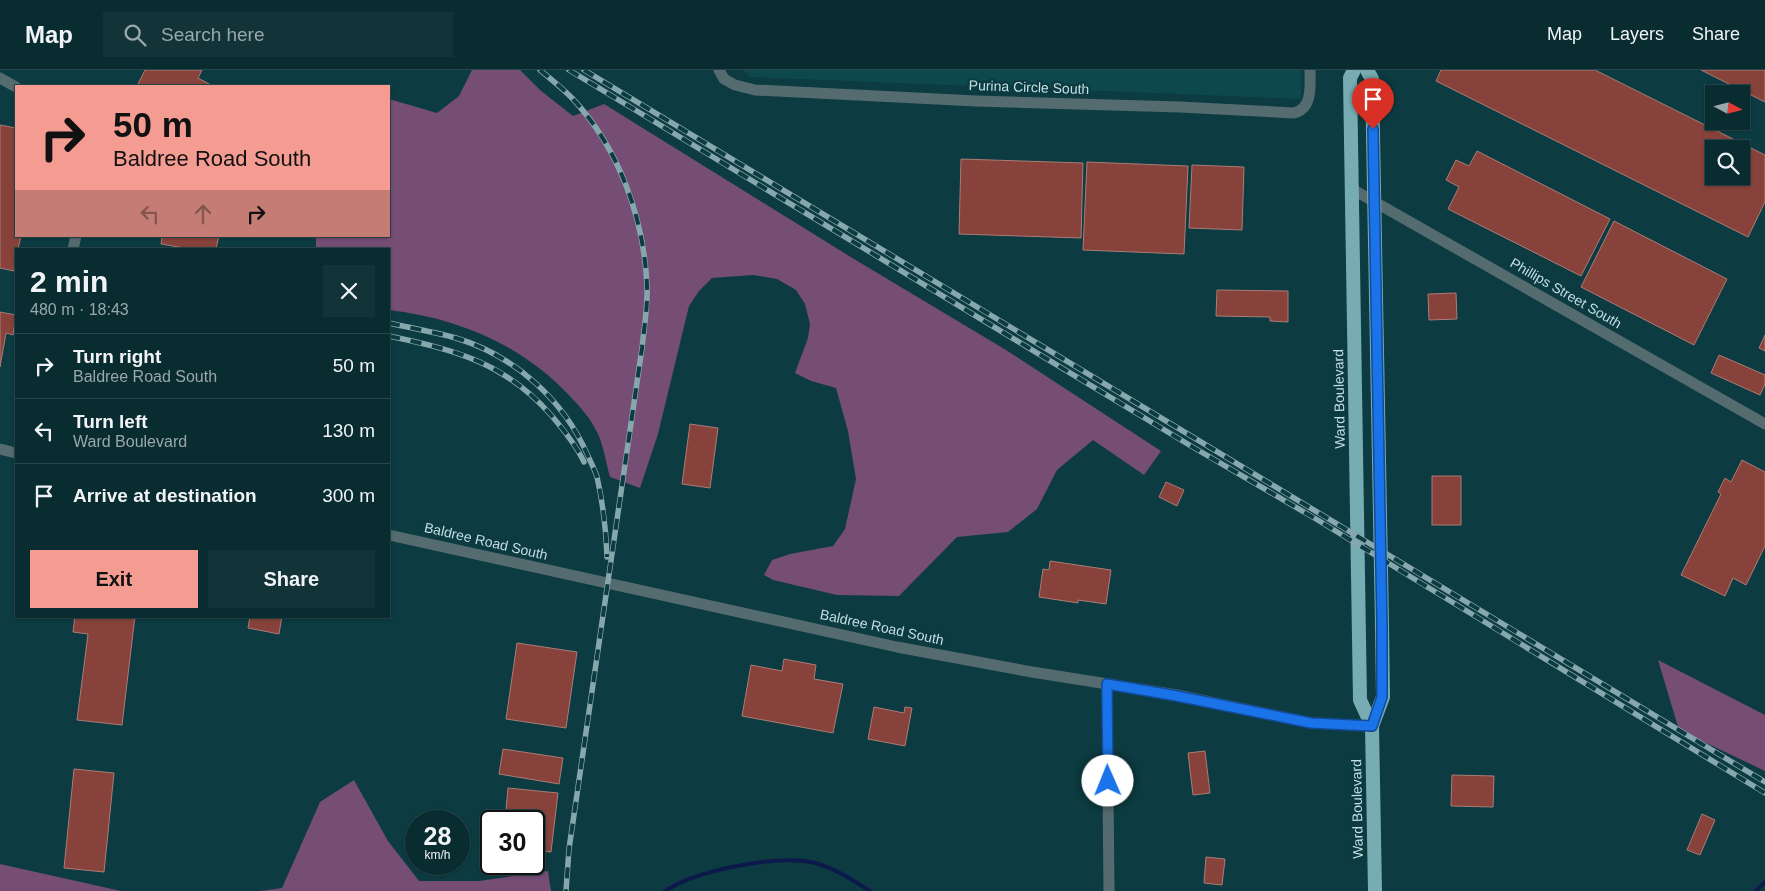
<!DOCTYPE html>
<meta charset="utf-8">
<style>
:root{--surface:#092c31;--page:#123439;--text:#f1f3f6;--muted:#99a7ab;--line:#29484d;--accent:#f59c92}
body{margin:0;font-family:Helvetica,sans-serif;background:var(--page);color:var(--text);height:100vh;display:flex;flex-direction:column;font-size:19px;white-space:nowrap}
*{box-sizing:border-box;margin:0}
p{font-size:16px;color:var(--muted)}
.icon{flex:none;width:28px;height:28px;fill:none;stroke:currentColor;stroke-width:2;stroke-linecap:round;stroke-linejoin:round}
.map{position:relative;flex:1;overflow:hidden}
.details{position:absolute;left:15px;top:178px;width:375px;height:370px;display:flex;flex-direction:column;background:var(--surface);border-radius:0px;box-shadow:0 1px 4px #0004,0 0 0 1px var(--line)}
.details>*{flex:none}
.hud{position:absolute;left:15px;top:15px;width:375px;height:152px;border-radius:0px;box-shadow:0 1px 4px #0004,0 0 0 1px var(--line);background:#f59c92;color:#111;overflow:hidden}
.needle{width:32px;rotate:97deg}
.buttons{position:absolute;left:1705px;top:15px;display:grid;gap:10px}
.buttons a{display:grid;place-items:center;width:45px;height:45px;border-radius:0px;background:var(--surface);box-shadow:0 1px 4px #0004,0 0 0 1px var(--line);font-size:25px}
.speed{position:absolute;left:405px;top:740px;display:flex;gap:10px;font-size:25px;font-weight:700;text-align:center}
.speed>*{display:grid;place-content:center;width:65px;height:65px;border-radius:50%;background:var(--surface);box-shadow:0 1px 4px #0004,0 0 0 1px var(--line);line-height:1}
.speed small{font-size:12px;font-weight:400}
.speed .limit{border:2px solid #111;border-radius:8px;background:#fff;color:#111}
.pin{position:absolute;display:grid;place-items:center;width:42px;height:42px;color:#fff;margin:-51px -21px;border-radius:50% 50% 50% 0;rotate:-45deg;box-shadow:0 0 5px #0007}
.pin .icon{rotate:45deg}
.me{position:absolute;width:55px;margin:-28px;rotate:359deg;stroke-linejoin:round;filter:drop-shadow(0 0 4px #0008)}
.turn{display:flex;align-items:center;gap:18px;height:105px;padding:0 15px;font-size:22px}
.turn .icon{width:65px;height:65px;stroke-width:2.5}
.turn b{display:block;font-size:35px;line-height:42px}
.lanes{display:flex;align-items:center;height:48px;padding:0 15px;background:#0003;justify-content:center;gap:25px;direction:ltr}
.lanes .off{opacity:.35}
.round{display:grid;place-items:center;flex:none;width:52px;height:52px;border-radius:0px;background:var(--page)}
.headline{display:flex;align-items:center;justify-content:space-between;height:85px;padding:0 15px}
h1{font-size:30px;font-weight:700;line-height:38px}
.button{display:flex;gap:10px;margin-top:auto;padding:10px 15px}
.button a{flex:1;height:58px;border-radius:0px;background:var(--accent);color:#111;font-size:20px;font-weight:700;line-height:58px;text-align:center}
.button a+a{background:var(--page);color:var(--text)}
ul{padding:0;list-style:none}
li{display:flex;align-items:center;gap:15px;height:65px;padding:0 15px;border-top:1px solid var(--line)}
li div{flex:1}
li b{display:block;font-size:19px}
li em{font-style:normal}
header{display:flex;align-items:center;gap:30px;box-sizing:border-box;height:70px;padding:0 25px;background:var(--surface);border-bottom:1px solid var(--line)}
header strong{font-size:24px}
nav{display:flex;gap:28px;margin-inline-start:auto;font-size:18px}
.search{width:350px;height:45px;background:var(--page);display:flex;align-items:center;gap:12px;box-sizing:border-box;padding:0 18px;border-radius:0px;color:var(--muted);font-size:19px}
.map>svg:first-child{display:block}
.built{fill:#0e484f}
.green{fill:#754d75}
.lines{fill:none;stroke-linecap:round;stroke-linejoin:round}
.stream{stroke:#0c194b;stroke-width:4}
.building{fill:#86423b;stroke:#ac7c76;fill-rule:evenodd}
.minor{stroke:#546b6f;stroke-width:11}
.trunk{stroke:#76acb2;stroke-width:14}
.rail-casing{stroke:#86a8ad;stroke-width:5.5}
.rail{stroke:#0c3b41;stroke-width:4;stroke-dasharray:11;stroke-linecap:butt}
.route-casing{stroke:#114b97;stroke-width:12}
.route{stroke:#1a73e8;stroke-width:9}
.labels{text-anchor:middle;dominant-baseline:central;stroke-width:5;stroke-linejoin:round;paint-order:stroke}
.street-label{font-size:14px;fill:#c3dfe3;stroke:#0c3b41}
</style>
<header>
<strong>Map</strong>
<div class="search"><svg class="icon" aria-label="search" viewBox="0 0 24 24"><circle cx="10" cy="10" r="6"/><path d="M15 15l6 6"/></svg>Search here</div>
<nav><a>Map</a><a>Layers</a><a>Share</a></nav>
</header>
<div class="map">
<svg width="1765" height="821" viewBox="0 0 1765 821">
<rect width="100%" height="100%" fill="#0c3b41"/>
<!-- built -->
<polygon class="built" points="743,0 1301,0 1301,29 750,7"/>
<!-- green -->
<g class="green">
<path d="M472,0H520L540,20L573,46L604,34L854,189L1006,280L1161,381L1144,405L1093,370L1057,400L1037,439L1008,462L957,467L899,526L837,525L773,510L764,505L772,490L790,484L833,476L845,459L856,409L848,361L836,318L811,311L795,303L808,268L810,254L805,234L796,220L777,209L753,205L712,208L699,221L689,236L658,364L640,418L610,407C606,393 603,372 596,360C589,346 578,335 568,324C520,274 457,248 389,240V179H316V166H389V29L437,43L459,26Z"/>
<polygon points="1658,590 1765,645 1765,701 1679,660"/>
<polygon points="354,710 388,771 419,811 479,811 548,801 551,821 260,821 282,818 320,732"/>
<polygon points="0,794 121,821 0,821"/>
</g>
<g class="lines">
<!-- stream -->
<g class="stream">
<path d="M665,821C698,800 777,784 815,793C834,798 853,810 870,821"/>
<polyline points="1756,821 1765,812"/>
</g>
</g>
<!-- building -->
<g class="building">
<polygon points="145,0 202,0 198,8 211,15 137,16"/>
<path d="M1441,0H1595L1765,85V132L1748,167L1436,11ZM1714,79H1741V106H1714Z"/>
<polygon points="1701,0 1765,0 1765,32"/>
<polygon points="0,55 16,58 16,166 21,166 18,179 16,179 14,201 0,198"/>
<polygon points="1477,81 1610,149 1581,206 1448,139 1459,117 1446,110 1456,90 1469,96"/>
<polygon points="961,89 1083,93 1081,168 959,164"/>
<polygon points="1087,92 1188,96 1184,184 1083,180"/>
<polygon points="1192,95 1244,97 1242,160 1189,158"/>
<polygon points="1614,151 1727,209 1694,275 1581,217"/>
<polygon points="157,166 219,166 216,179 190,179 161,174 162,167"/>
<polygon points="1217,220 1288,221 1288,252 1270,251 1270,247 1216,246"/>
<polygon points="1456,223 1457,249 1429,250 1428,224"/>
<polygon points="0,242 16,245 13,265 6,263 0,297"/>
<polygon points="1765,265 1765,281 1759,278"/>
<polygon points="1719,285 1765,305 1765,314 1760,325 1711,303"/>
<polygon points="690,354 718,358 710,418 682,414"/>
<polygon points="1742,390 1765,402 1765,476 1746,515 1733,508 1725,526 1681,505 1721,424 1718,422 1725,408 1731,412"/>
<rect x="1432" y="406" width="29" height="49"/>
<polygon points="1166,412 1184,420 1177,436 1159,427"/>
<polygon points="1050,491 1111,500 1106,534 1078,530 1078,533 1039,527 1043,499 1049,500"/>
<polygon points="75,546 135,546 122,655 77,650 88,564 73,562"/>
<polygon points="250,546 282,546 279,564 248,558"/>
<polygon points="517,573 577,582 566,658 506,649"/>
<polygon points="784,589 816,595 814,609 843,614 833,663 742,646 751,595 782,601"/>
<polygon points="874,637 904,643 905,637 912,638 905,676 868,669"/>
<polygon points="503,679 563,688 559,714 499,704"/>
<polygon points="1205,681 1210,723 1193,725 1188,683"/>
<polygon points="74,699 114,703 104,802 64,798"/>
<polygon points="1452,705 1494,706 1493,737 1451,736"/>
<polygon points="508,718 558,723 551,782 534,780 534,751 505,751"/>
<polygon points="1702,744 1715,750 1700,785 1687,780"/>
<polygon points="1206,787 1225,789 1222,815 1204,813"/>
</g>
<g class="lines">
<!-- minor -->
<g class="minor">
<path d="M719,0L724,9L735,15L755,20L976,31L1180,37L1294,43C1313,38 1310,16 1310,0"/>
<polyline points="0,8 16,17"/>
<polyline points="1352,119 1765,354"/>
<polyline points="73,179 76,166"/>
<polyline points="0,379 16,383"/>
<polyline points="389,465 897,577 1032,602 1177,625 1311,653 1372,656"/>
<polyline points="1107,614 1109,821"/>
</g>
<!-- trunk -->
<g class="trunk">
<polyline points="1354,0 1350,8 1360,630 1372,656"/>
<polyline points="1367,0 1372,9 1382,554 1383,627 1372,656 1375,821"/>
</g>
<defs>
<g id="rail">
<path d="M540,0C551,9 562,18 572,28C619,78 644,148 647,216C648,236 644,258 642,278L569,779L566,821"/>
<polyline points="569,0 1191,376 1316,449 1765,723"/>
<polyline points="584,0 1765,712"/>
<path d="M389,253C411,258 434,262 456,268C515,286 564,330 588,386C591,393 595,400 597,407C603,433 606,460 607,487"/>
<path d="M389,266C455,280 504,292 551,345C563,359 576,375 584,392"/>
</g>
</defs>
<!-- rail casing -->
<use href="#rail" class="rail-casing"/>
<!-- rail -->
<use href="#rail" class="rail"/>
</g>
<g class="lines">
<defs>
<polyline id="route" points="1108,711 1107,614 1177,626 1311,653 1372,656 1382,627 1382,554 1373,59"/>
</defs>
<!-- route casing -->
<use href="#route" class="route-casing"/>
<!-- route -->
<use href="#route" class="route"/>
</g>
<g class="labels">
<!-- street labels -->
<g class="street-label">
<text transform="translate(1029 17) rotate(2)">Purina Circle South</text>
<text transform="translate(1566 223) rotate(30)">Phillips Street South</text>
<text transform="translate(1339 329) rotate(-91)">Ward Boulevard</text>
<text transform="translate(486 471) rotate(13)">Baldree Road South</text>
<text transform="translate(882 557) rotate(12)">Baldree Road South</text>
<text transform="translate(1357 739) rotate(-91)">Ward Boulevard</text>
</g>
</g>
</svg>
<div class="buttons">
<a><svg class="needle" viewBox="-14 -14 28 28"><path d="M0-13l5 13h-10z" fill="#e53935"/><path d="M0 13l5-13h-10z" fill="#99a7ab"/></svg></a>
<a><svg class="icon" aria-label="search" viewBox="0 0 24 24"><circle cx="10" cy="10" r="6"/><path d="M15 15l6 6"/></svg></a>
</div>
<div class="speed"><div>28<small>km/h</small></div><div class="limit">30</div></div>
<div class="pin" style="left:1373px;top:59px;background:#d93025"><svg class="icon" aria-label="arrive" viewBox="0 0 24 24"><path d="M6 21V4h12l-3 4 3 4H6"/></svg></div>
<svg class="me" style="left:1108px;top:711px" viewBox="-20 -20 40 40"><circle r="19" fill="#fff"/><path d="M0-13L10 11 0 6-10 11z" fill="#1a73e8"/></svg>
<div class="hud">
<div class="turn"><svg class="icon" aria-label="right" viewBox="0 0 24 24"><path d="M7 20v-9h11M14 6l5 5-5 5"/></svg><div><b>50 m</b>Baldree Road South</div></div>
<div class="lanes"><svg class="icon off" aria-label="left" viewBox="0 0 24 24"><path d="M17 20v-9H6M10 6l-5 5 5 5"/></svg><svg class="icon off" aria-label="ahead" viewBox="0 0 24 24"><path d="M12 20V5M6 11l6-6 6 6"/></svg><svg class="icon" aria-label="right" viewBox="0 0 24 24"><path d="M7 20v-9h11M14 6l5 5-5 5"/></svg></div>
</div>
<section class="details">
<div class="headline"><div><h1>2 min</h1><p>480 m · 18:43</p></div><a class="round"><svg class="icon" aria-label="close" viewBox="0 0 24 24"><path d="M6 6l12 12M18 6L6 18"/></svg></a></div>
<ul>
<li><svg class="icon" aria-label="right" viewBox="0 0 24 24"><path d="M7 20v-9h11M14 6l5 5-5 5"/></svg><div><b>Turn right</b><p>Baldree Road South</p></div><em>50 m</em></li>
<li><svg class="icon" aria-label="left" viewBox="0 0 24 24"><path d="M17 20v-9H6M10 6l-5 5 5 5"/></svg><div><b>Turn left</b><p>Ward Boulevard</p></div><em>130 m</em></li>
<li><svg class="icon" aria-label="arrive" viewBox="0 0 24 24"><path d="M6 21V4h12l-3 4 3 4H6"/></svg><div><b>Arrive at destination</b></div><em>300 m</em></li>
</ul>
<div class="button"><a>Exit</a><a>Share</a></div>
</section>
</div>
